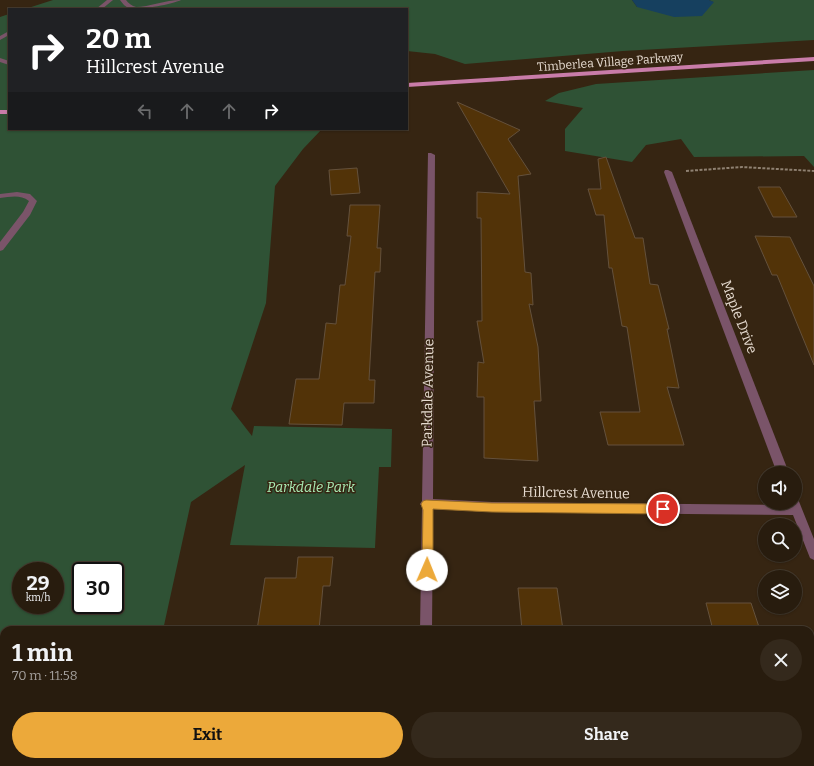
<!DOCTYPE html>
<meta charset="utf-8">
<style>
:root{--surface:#281c0e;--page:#34291c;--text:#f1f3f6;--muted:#a5a19e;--line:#443a2e;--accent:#eca93a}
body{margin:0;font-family:Bitter,serif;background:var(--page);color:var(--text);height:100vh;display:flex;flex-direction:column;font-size:15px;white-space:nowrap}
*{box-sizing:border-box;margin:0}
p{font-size:13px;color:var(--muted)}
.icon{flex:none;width:22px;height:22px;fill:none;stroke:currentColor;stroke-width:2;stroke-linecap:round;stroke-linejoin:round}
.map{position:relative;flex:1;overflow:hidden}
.drawer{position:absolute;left:0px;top:626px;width:814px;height:140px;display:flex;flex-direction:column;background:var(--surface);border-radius:12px 12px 0 0;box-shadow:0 1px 3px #0004,0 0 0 1px var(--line)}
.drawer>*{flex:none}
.guide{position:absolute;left:8px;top:8px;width:400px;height:122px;border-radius:0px;box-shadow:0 1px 3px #0004,0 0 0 1px var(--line);background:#202124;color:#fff;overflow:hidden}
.tools{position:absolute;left:758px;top:466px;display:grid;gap:8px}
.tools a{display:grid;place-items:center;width:44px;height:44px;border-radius:50%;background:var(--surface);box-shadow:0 1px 3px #0004,0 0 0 1px var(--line);font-size:20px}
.speed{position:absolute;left:12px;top:562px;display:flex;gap:8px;font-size:20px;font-weight:700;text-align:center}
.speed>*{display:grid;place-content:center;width:52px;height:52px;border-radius:50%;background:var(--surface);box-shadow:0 1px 3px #0004,0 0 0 1px var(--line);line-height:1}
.speed small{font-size:10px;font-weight:400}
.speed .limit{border:2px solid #111;border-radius:6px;background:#fff;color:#111}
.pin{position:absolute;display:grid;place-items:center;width:34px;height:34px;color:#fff;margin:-17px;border:2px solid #fff;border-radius:50%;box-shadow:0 1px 4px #0007}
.me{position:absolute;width:44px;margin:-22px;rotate:1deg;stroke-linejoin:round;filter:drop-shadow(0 0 3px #0008)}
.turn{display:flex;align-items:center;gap:14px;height:84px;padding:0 12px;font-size:18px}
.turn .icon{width:52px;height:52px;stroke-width:2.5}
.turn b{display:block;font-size:28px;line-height:34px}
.lanes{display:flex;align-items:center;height:38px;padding:0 12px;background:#0003;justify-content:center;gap:20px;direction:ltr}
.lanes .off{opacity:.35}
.round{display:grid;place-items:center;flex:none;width:42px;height:42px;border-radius:21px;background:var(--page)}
.summary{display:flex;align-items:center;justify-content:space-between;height:68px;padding:0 12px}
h1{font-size:24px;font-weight:700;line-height:30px}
.button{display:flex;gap:8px;margin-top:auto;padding:8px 12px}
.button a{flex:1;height:46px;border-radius:24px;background:var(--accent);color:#111;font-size:16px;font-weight:700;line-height:46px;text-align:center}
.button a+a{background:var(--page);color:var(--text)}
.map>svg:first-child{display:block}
.green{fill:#2f5235;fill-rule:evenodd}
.water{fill:#16405f}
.building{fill:#523308;stroke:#64513c}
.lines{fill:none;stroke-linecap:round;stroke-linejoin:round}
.path{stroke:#8f8172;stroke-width:2;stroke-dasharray:3 1.5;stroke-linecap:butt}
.minor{fill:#7a5469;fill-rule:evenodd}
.major{fill:#c97ca9;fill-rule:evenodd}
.route{fill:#eca93a;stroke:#996e26}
.labels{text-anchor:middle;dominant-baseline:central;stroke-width:3;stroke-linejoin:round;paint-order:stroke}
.far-street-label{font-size:12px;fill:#e6dbd0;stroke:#362512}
.street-label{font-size:14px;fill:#e6dbd0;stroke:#362512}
.park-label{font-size:14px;font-style:italic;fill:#a8eab3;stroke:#362512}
</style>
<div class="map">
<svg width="814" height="766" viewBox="0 0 814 766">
<rect width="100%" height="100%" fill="#362512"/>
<!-- green -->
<g class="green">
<polygon points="53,0 632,0 637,7 713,2 709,0 814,0 814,40 623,51 465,64 435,54 407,51 407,9 25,9"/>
<path d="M9,14V129H322L303,149L275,186L266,303L231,409L252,436L254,426L392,429L391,467H379L375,548L230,545L245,465L191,502L163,630H4V762H138V766H0V17ZM21,571H55V605H21ZM81,571H115V605H81Z"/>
<polygon points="814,70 814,167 804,156 694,157 681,139 646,145 632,162 565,151 565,129 583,108 545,101 559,93 596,84"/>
</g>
<!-- water -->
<polygon class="water" points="632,0 709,0 714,2 702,16 674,17 637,7"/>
<!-- building -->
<g class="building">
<polygon points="457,102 520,130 508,139 531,174 518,176 525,272 531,273 533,305 529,304 538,347 541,401 534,401 538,461 484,458 484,397 477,397 478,362 484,363 477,321 482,321 481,218 477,218 477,192 510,194"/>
<polygon points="606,157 635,238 643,238 650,284 658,285 669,329 667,329 679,388 667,387 684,445 608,445 600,412 640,412 627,327 622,326 612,268 609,268 604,215 596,215 588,189 601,189 598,159"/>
<polygon points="357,168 360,193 331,195 329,170"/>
<polygon points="758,187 780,187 797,217 773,217"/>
<polygon points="350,205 380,205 377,248 381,248 380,272 375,272 369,380 375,380 374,403 344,403 342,425 289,424 296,379 319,379 326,323 336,324 340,285 345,285 351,236 347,236"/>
<polygon points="755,236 790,237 814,286 814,365 777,275 772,275"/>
<polygon points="298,557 333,557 330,586 323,586 319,630 257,630 265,578 296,578"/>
<polygon points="518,588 557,588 563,630 522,630"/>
<polygon points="706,603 751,603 760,630 713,630"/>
</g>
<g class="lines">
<!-- path -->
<polyline class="path" points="686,171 742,167 814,171"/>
<!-- minor -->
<g class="minor">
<polygon points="107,0 113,0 102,9 96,9"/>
<path d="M120,0H126C128,3 132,6 136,7C149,7 165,0 181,0C173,4 138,11 130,8C125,7 123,4 120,0Z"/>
<polygon points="9,31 9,35 0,40 0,36"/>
<polygon points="0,58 9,61 9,65 0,62"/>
<polygon points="428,153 431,153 435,155 433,499 492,502 789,505 788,503 795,503 795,498 798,499 814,539 814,560 810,558 793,515 492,512 433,509 432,630 420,630 422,507 420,504 422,501"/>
<polygon points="665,170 668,170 672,172 789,473 777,473 664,172"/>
<path d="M17,192L30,194L37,201L30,215L3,250L0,251V242L23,212L29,201C20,194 10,197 0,198V194Z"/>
<rect x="417" y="762" width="14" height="4"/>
</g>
<!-- major -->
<g class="major">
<polygon points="814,57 814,61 407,87 407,83"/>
<rect x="0" y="110" width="9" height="4"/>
</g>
</g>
<!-- route -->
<polygon class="route" points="426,500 492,503 663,504 667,506 668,509 667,512 663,514 492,512 433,509 433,570 431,574 427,575 423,574 422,570 423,510 421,504 423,501"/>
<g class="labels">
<!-- far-street labels -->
<g class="far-street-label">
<text transform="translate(610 62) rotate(-4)">Timberlea Village Parkway</text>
</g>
<!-- street labels -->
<g class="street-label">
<text transform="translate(739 317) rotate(69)">Maple Drive</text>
<text transform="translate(428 393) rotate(-89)">Parkdale Avenue</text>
<text transform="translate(576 493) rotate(1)">Hillcrest Avenue</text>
</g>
<!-- park labels -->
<g class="park-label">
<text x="311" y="487">Parkdale Park</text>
</g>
</g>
</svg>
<div class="tools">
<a><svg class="icon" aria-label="sound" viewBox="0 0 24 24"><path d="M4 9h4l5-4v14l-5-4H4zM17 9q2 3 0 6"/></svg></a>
<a><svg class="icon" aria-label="search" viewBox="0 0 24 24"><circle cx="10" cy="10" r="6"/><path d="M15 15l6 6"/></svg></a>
<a><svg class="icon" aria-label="layers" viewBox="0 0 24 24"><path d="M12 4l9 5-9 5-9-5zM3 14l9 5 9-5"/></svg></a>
</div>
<div class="speed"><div>29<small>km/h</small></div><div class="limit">30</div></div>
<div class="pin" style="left:663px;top:509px;background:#d93025"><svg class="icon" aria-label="arrive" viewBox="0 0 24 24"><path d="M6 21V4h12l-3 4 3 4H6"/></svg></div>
<svg class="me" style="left:427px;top:570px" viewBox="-20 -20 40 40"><circle r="19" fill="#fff"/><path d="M0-13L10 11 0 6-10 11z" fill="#eca93a"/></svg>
<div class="guide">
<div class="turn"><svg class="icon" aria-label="right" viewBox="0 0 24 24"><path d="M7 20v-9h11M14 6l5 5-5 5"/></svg><div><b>20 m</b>Hillcrest Avenue</div></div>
<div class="lanes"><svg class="icon off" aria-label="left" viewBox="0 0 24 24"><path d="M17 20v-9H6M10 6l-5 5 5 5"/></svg><svg class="icon off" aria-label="ahead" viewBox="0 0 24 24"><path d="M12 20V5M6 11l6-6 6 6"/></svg><svg class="icon off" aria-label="ahead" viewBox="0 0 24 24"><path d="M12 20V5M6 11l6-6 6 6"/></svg><svg class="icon" aria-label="right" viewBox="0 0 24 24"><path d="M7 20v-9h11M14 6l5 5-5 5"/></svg></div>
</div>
<section class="drawer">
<div class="summary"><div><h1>1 min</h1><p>70 m · 11:58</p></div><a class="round"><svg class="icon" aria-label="close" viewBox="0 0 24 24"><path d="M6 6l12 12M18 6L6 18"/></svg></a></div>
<div class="button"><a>Exit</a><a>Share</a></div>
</section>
</div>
